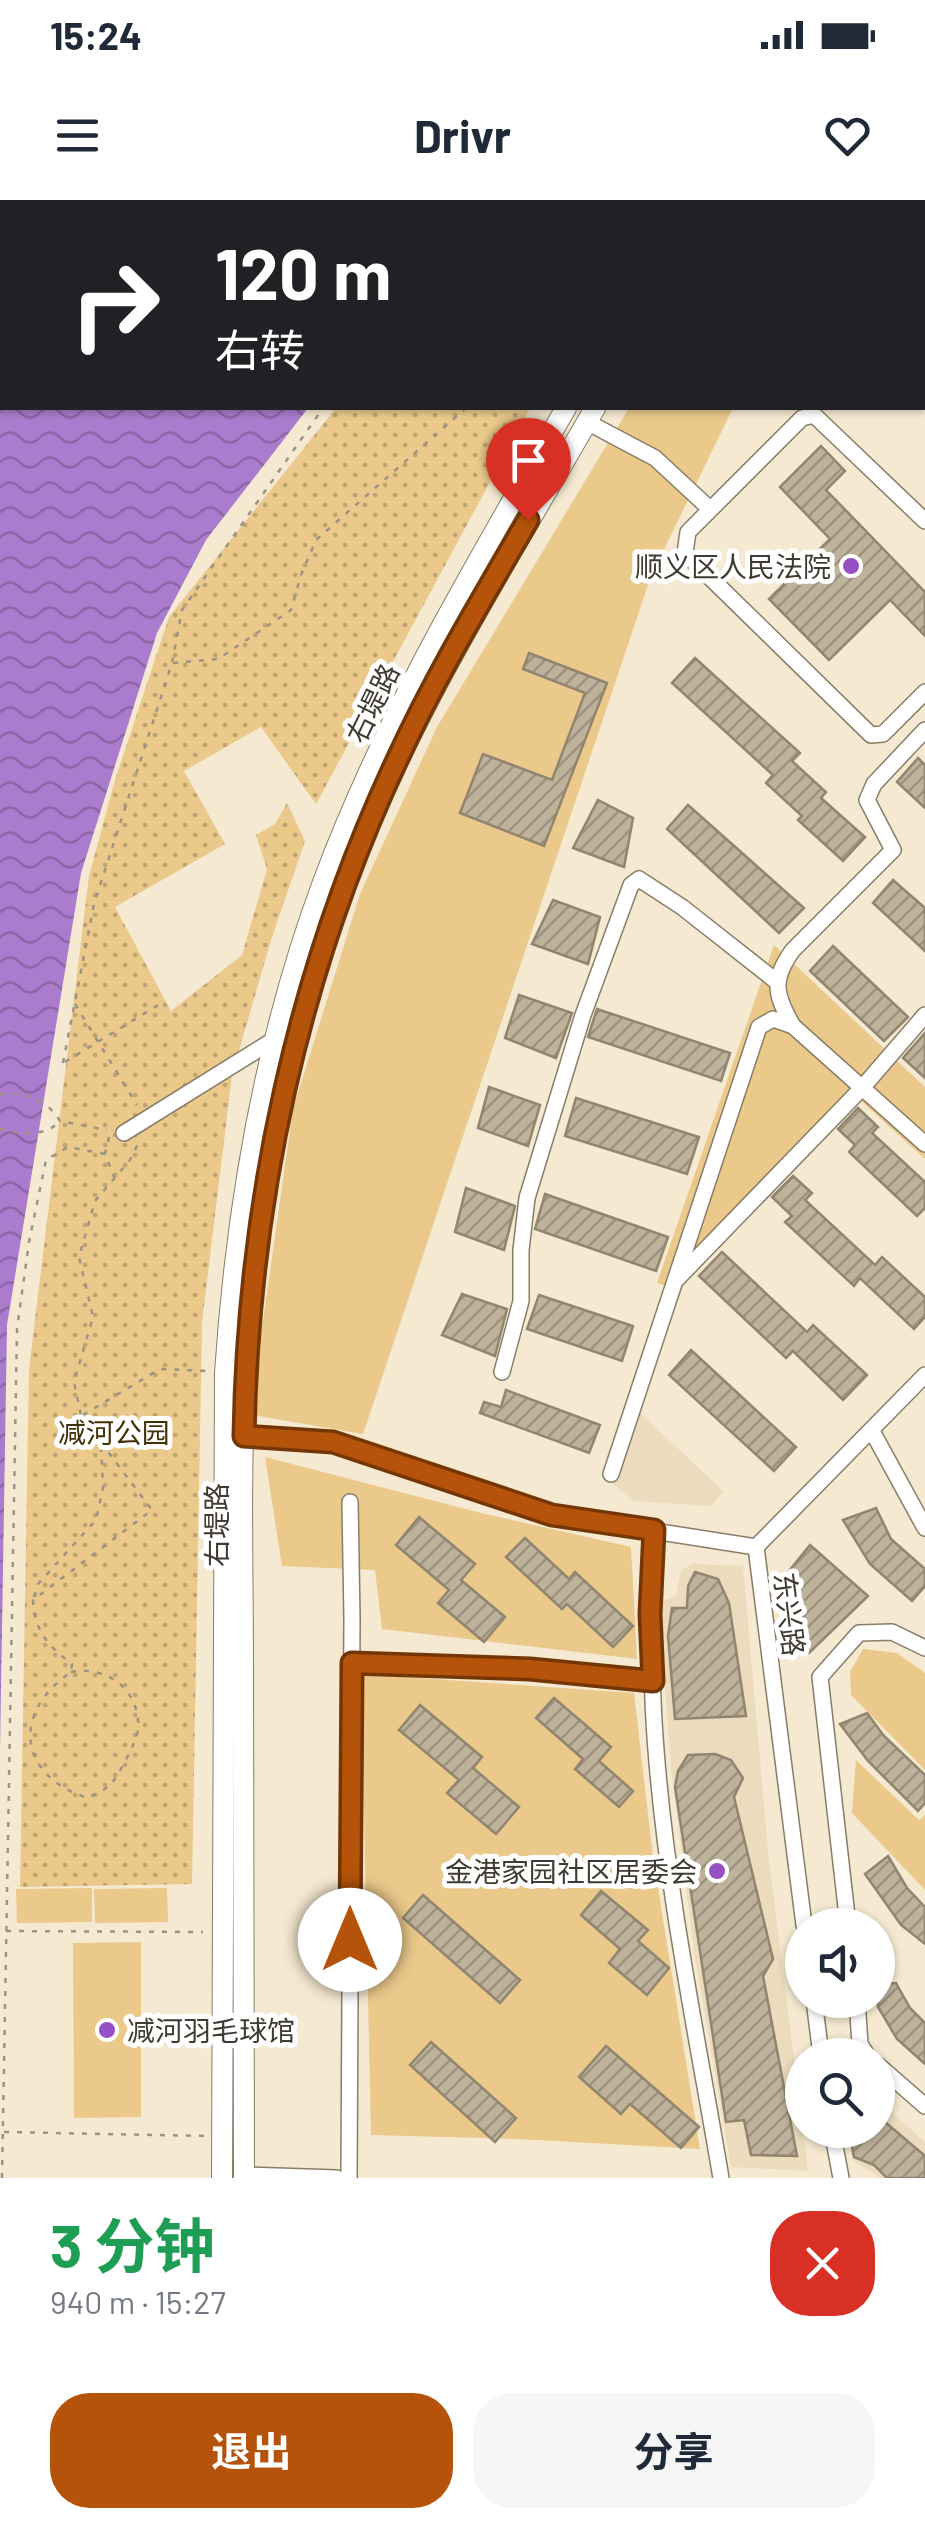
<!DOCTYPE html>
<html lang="zh">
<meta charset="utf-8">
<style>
:root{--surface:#fff;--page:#f6f6f7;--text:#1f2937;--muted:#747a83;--accent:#b45309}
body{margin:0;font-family:Barlow,"Noto Sans SC",sans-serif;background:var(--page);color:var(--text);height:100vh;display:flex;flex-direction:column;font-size:38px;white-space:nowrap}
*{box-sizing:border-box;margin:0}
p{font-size:32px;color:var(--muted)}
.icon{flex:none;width:55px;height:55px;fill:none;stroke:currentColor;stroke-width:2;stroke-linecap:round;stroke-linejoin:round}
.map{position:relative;height:1978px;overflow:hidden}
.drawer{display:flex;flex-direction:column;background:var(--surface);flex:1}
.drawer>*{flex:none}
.top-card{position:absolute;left:0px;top:0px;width:925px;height:210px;box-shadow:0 2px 8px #0004;background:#202124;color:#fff;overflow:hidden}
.controls{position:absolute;left:785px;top:1708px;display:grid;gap:20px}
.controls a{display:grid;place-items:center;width:110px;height:110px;border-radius:50%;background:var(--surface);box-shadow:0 2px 8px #0004;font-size:50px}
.pin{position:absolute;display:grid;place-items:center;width:85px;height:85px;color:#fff;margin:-102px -42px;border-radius:50% 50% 50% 0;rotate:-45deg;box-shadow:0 0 10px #0007}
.pin .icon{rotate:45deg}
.me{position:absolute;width:110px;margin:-55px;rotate:0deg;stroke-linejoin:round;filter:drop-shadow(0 0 8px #0008)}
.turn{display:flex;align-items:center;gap:35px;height:210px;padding:0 50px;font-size:45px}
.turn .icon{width:130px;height:130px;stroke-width:2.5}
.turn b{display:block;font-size:70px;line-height:85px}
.round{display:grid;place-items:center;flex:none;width:105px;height:105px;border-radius:40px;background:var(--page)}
.head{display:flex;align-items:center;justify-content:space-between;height:170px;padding:0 50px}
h1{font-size:60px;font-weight:700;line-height:75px;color:#1e9e55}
.button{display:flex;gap:20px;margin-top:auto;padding:20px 50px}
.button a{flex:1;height:115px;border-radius:40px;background:var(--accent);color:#fff;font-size:40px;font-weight:700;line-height:115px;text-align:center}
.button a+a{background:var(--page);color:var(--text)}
.status{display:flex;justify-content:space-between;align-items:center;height:70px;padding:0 50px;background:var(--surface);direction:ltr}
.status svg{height:28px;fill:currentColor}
header{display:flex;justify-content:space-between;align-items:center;height:130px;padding:0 50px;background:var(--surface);font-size:45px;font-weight:700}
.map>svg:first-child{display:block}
.built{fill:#ecdbbd}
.green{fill:#eac98b}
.park{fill:url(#park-dots)}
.water{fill:url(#water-waves)}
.building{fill:url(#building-hatch);stroke:#918570;stroke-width:2.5}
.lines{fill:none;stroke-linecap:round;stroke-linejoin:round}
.minor-casing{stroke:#897d68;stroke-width:18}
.major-casing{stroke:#897d68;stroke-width:22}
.path{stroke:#9c9383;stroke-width:2.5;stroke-dasharray:5 8;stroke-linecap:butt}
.minor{stroke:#fff;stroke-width:15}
.major{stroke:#fff;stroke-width:20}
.route-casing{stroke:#753606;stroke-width:25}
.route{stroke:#b45309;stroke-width:18}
.poi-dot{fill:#9750c4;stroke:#fff;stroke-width:4}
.labels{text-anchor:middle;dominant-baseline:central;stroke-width:10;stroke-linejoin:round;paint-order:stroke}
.poi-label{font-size:28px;fill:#403b32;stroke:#fff;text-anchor:end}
.street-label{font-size:28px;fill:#403b32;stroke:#fff}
.park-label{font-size:28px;fill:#432f04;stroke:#fff}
</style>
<div class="status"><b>15:24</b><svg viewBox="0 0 49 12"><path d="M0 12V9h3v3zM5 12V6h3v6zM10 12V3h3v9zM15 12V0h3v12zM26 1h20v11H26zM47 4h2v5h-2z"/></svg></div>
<header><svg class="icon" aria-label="menu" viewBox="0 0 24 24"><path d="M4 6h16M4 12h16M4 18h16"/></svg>Drivr<svg class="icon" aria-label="heart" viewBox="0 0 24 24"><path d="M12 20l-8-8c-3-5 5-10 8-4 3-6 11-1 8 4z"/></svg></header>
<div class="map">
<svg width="925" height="1978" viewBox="0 0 925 1978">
<defs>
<pattern id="park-dots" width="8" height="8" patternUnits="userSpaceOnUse" patternTransform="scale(2.5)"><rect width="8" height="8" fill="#eac98b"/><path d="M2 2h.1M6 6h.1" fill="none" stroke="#bfa472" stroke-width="1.8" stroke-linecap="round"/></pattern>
<pattern id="water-waves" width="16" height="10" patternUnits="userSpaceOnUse" patternTransform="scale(2.5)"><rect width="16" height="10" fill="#ab7bcd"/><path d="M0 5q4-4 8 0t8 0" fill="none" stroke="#8d66a7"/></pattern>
<pattern id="building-hatch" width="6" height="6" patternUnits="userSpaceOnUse" patternTransform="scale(2.5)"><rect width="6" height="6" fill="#beb29b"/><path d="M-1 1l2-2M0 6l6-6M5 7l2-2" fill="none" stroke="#9c927f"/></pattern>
</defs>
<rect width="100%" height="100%" fill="#f5e9d1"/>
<!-- built -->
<g class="built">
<polygon points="639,1212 723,1291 711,1306 633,1301 613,1283"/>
<polygon points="692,1364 743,1366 768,1651 808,1971 731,1967 694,1751 671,1568 665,1485 661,1401 676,1396 681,1371"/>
<polygon points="878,1900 925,1942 925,1978 880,1978 853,1960 848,1930 878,1930"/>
</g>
<!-- green -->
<g class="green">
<polygon points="629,208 733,208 651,376 363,1234 252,1215 258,1156 293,909 360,694 437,527"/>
<polygon points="774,745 925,887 925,959 850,891 704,1043 680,1090 657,1083"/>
<polygon points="265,1257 481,1313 631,1347 637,1459 382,1429 375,1370 282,1366"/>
<polygon points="863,1449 897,1453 925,1473 925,1570 851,1495 850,1472"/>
<polygon points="361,1474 634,1493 653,1657 700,1949 518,1939 371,1935"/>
<polygon points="856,1560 919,1620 925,1615 925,1690 852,1613"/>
<polygon points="92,1688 92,1722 17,1723 16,1689"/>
<polygon points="167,1688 168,1722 95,1723 94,1689"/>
<polygon points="141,1742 141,1917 74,1918 73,1743"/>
</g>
<!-- park -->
<g class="park">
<polygon points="465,0 640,0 464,2"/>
<polygon points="336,208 530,208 316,604 261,527 184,571 225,644 115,707 171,811 242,755 267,669 256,635 275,624 287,603 305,641 271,740 232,875 202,1122 192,1684 20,1687 29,1169 89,676 115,580 169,417"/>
</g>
<!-- water -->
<polygon class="water" points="0,0 434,0 2,2 2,208 308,208 206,340 157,433 81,673 7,1125 0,1550"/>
<!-- building -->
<g class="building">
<polygon points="821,246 845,271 826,290 925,392 925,436 890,400 829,460 769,399 830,339 780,287"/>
<polygon points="529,453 607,483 544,646 460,613 483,554 552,580 585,493 523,469"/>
<polygon points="695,458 800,553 792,561 826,592 821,598 865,637 843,661 798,620 802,616 766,583 773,575 672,483"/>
<polygon points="918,558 925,565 925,608 897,582"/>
<polygon points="598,600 633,618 624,667 573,648"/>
<polygon points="688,605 804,708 779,733 667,629"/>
<polygon points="893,680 925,708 925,751 873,703"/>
<polygon points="553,700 600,717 588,764 532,744"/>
<polygon points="833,746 908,817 884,841 810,771"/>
<polygon points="519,795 572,813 556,858 505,838"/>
<polygon points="597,809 730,853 721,881 588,837"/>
<polygon points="925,833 925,878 903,858"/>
<polygon points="489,887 540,905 528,946 478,928"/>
<polygon points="576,898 699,937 687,974 565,936"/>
<polygon points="858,908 878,927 872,933 925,982 925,1008 917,1016 849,952 855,945 838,929"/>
<polygon points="793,976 812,993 805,1000 875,1065 882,1057 925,1097 925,1117 914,1129 860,1078 854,1086 785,1022 792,1016 772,997"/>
<polygon points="466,988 515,1006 504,1050 455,1032"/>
<polygon points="545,994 668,1037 656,1071 535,1029"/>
<polygon points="722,1052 807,1132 813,1125 867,1175 843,1200 793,1151 786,1158 699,1076"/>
<polygon points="462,1094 507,1109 495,1156 442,1135"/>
<polygon points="539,1095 633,1126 622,1161 527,1129"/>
<polygon points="691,1150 796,1247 774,1271 669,1175"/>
<polygon points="506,1190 600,1225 589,1253 480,1213 484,1202 501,1207"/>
<polygon points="876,1308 891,1339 925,1369 925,1386 912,1401 870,1364 843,1320"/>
<polygon points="419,1317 475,1364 461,1380 505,1417 484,1442 438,1403 449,1390 396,1345"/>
<polygon points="525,1338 569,1379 575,1372 633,1426 613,1447 567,1404 562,1409 506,1357"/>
<polygon points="810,1345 868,1396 809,1453 794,1443 789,1371"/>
<polygon points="695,1372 718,1379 729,1403 746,1516 675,1519 668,1436 672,1408 687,1408 688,1386"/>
<polygon points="554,1498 611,1547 599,1561 633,1591 619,1607 575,1569 583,1559 536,1518"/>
<polygon points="420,1505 482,1557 473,1568 519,1607 496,1634 447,1593 459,1580 399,1530"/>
<polygon points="867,1513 884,1536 925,1575 925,1603 918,1611 868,1561 840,1524"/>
<polygon points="715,1554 731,1560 743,1578 734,1597 773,1759 763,1776 797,1956 751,1955 744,1920 726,1922 675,1587 678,1571 688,1555"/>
<polygon points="888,1656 907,1688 925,1707 925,1744 901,1725 865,1674"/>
<polygon points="601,1691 648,1730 638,1741 669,1768 647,1795 609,1763 620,1749 581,1715"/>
<polygon points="423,1695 520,1780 500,1803 403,1718"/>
<polygon points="896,1783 910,1808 925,1823 925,1864 897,1839 878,1807 878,1785"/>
<polygon points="431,1842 516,1918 495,1942 410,1865"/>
<polygon points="606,1846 699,1927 681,1948 630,1904 621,1914 579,1877"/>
<polygon points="878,1916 925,1956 925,1978 887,1978 874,1965 854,1957 849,1930 878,1930"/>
</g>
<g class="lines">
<defs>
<g id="minor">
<polyline points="587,222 655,258 710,309"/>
<polyline points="925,321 814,215 802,218 688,332 685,353 871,535 883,534 925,492"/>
<path d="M793,826C775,795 771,780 793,750L893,650L867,600L874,584L925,530"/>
<polyline points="124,933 275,839"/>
<polyline points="677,1079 862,888 925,815"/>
<polyline points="502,1172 521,1101 521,1050 527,998 583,815 631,685 639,679 682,707 776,781"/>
<polyline points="872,1231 925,1328"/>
<polyline points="244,1236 333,1242 552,1315 756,1347"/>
<polyline points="611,1274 759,827 773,819 793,826 925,944"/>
<path d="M654,1330C651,1403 650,1477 656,1550C667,1693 697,1836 721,1978"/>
<polyline points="352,1463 530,1469 653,1481"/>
<polyline points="804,1725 756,1347 925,1175"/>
<polyline points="848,1725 820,1477 859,1433 892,1432 925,1448"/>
<polyline points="814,1800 821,1855"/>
<polyline points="857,1800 860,1844 867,1855"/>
<polyline points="878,1865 925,1906"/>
<polyline points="832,1930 841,1978"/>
<polyline points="244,1975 337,1978"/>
<polyline points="349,1978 352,1418 350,1302"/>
</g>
<g id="major">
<polyline points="790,0 792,2"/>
<polyline points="839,0 842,2"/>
<polyline points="683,2 685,0"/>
<polyline points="714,2 715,0"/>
<polyline points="922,95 925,98"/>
<polyline points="922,142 925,145"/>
<path d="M222,1978L225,1173C236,1009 265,839 322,685C384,517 477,362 566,208"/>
<path d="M244,1978C244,1808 243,1638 243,1468C243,1372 240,1276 245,1181C254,1017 283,854 339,700C405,520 501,372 595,208"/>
</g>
</defs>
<!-- minor casing -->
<use href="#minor" class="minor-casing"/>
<!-- major casing -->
<use href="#major" class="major-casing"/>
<!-- path -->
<g class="path">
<polyline points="619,0 623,2"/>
<polyline points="448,2 449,0"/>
<polyline points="487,2 488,0"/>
<polyline points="594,2 596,0"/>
<polyline points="173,463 218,459 291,410 301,375 316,340 466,208"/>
<polyline points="75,804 137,905"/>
<polyline points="65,862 163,802"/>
<polyline points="63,863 94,704 172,463 182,410 323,208"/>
<path d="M0,894C24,891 48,900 60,921L107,930"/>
<path d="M0,929C20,933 43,938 59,922"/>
<polyline points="109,937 105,954 114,977"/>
<polyline points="83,1215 160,1169 207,1171"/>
<polyline points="34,1397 38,1384 96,1320 103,1288 101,1244"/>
<path d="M71,1472C107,1465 141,1490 138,1530C137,1541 117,1579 109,1586C103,1591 94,1594 88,1598C18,1576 11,1513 71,1472L72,1464C48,1446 35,1432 33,1400L152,1310L81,1216L74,1182L93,1117L79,1057L95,1001L130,960L138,944"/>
<polyline points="6,1731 203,1732"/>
<polyline points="4,1932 206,1936"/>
<polyline points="2,1978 17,1129 29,1042 46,960 68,947 105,954"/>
</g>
<!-- minor -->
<use href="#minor" class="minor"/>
<!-- major -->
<use href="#major" class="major"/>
</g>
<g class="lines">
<defs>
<path id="route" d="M350,1740L352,1463L530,1469L653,1481L650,1414L654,1330L552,1315L333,1242L244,1236C248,1002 298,771 397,560C435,477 482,399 528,320"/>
</defs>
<!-- route casing -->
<use href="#route" class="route-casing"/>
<!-- route -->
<use href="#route" class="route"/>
</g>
<!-- markers -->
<g class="poi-dot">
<circle cx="851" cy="366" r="10"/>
<circle cx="717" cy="1671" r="10"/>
<circle cx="107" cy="1830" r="10"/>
</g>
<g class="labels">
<!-- poi labels -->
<g class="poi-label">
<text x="831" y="366">顺义区人民法院</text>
<text x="697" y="1671">金港家园社区居委会</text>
<text x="127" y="1830" text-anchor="start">减河羽毛球馆</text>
</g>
<!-- street labels -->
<g class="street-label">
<text transform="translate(372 503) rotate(-64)">右堤路</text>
<text transform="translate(216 1325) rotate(-90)">右堤路</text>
<text transform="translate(790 1414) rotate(83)">东兴路</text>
</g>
<!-- park labels -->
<g class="park-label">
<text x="114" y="1232">减河公园</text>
</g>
</g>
</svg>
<div class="controls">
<a><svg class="icon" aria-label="sound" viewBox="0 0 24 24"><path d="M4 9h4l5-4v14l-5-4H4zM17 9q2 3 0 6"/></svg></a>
<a><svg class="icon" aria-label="search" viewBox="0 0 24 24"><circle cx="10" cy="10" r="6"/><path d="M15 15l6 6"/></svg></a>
</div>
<div class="pin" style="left:528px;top:320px;background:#d93025"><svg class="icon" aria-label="arrive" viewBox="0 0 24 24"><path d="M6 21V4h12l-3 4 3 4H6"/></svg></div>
<svg class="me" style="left:350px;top:1740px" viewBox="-20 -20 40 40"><circle r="19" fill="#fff"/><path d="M0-13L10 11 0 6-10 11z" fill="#b45309"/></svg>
<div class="top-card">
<div class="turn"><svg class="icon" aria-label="right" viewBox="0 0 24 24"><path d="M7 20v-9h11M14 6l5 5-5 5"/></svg><div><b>120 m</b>右转</div></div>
</div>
</div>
<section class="drawer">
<div class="head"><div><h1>3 分钟</h1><p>940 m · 15:27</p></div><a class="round" style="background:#d93025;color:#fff"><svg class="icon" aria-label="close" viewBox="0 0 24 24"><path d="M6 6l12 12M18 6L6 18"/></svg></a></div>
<div class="button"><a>退出</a><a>分享</a></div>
</section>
